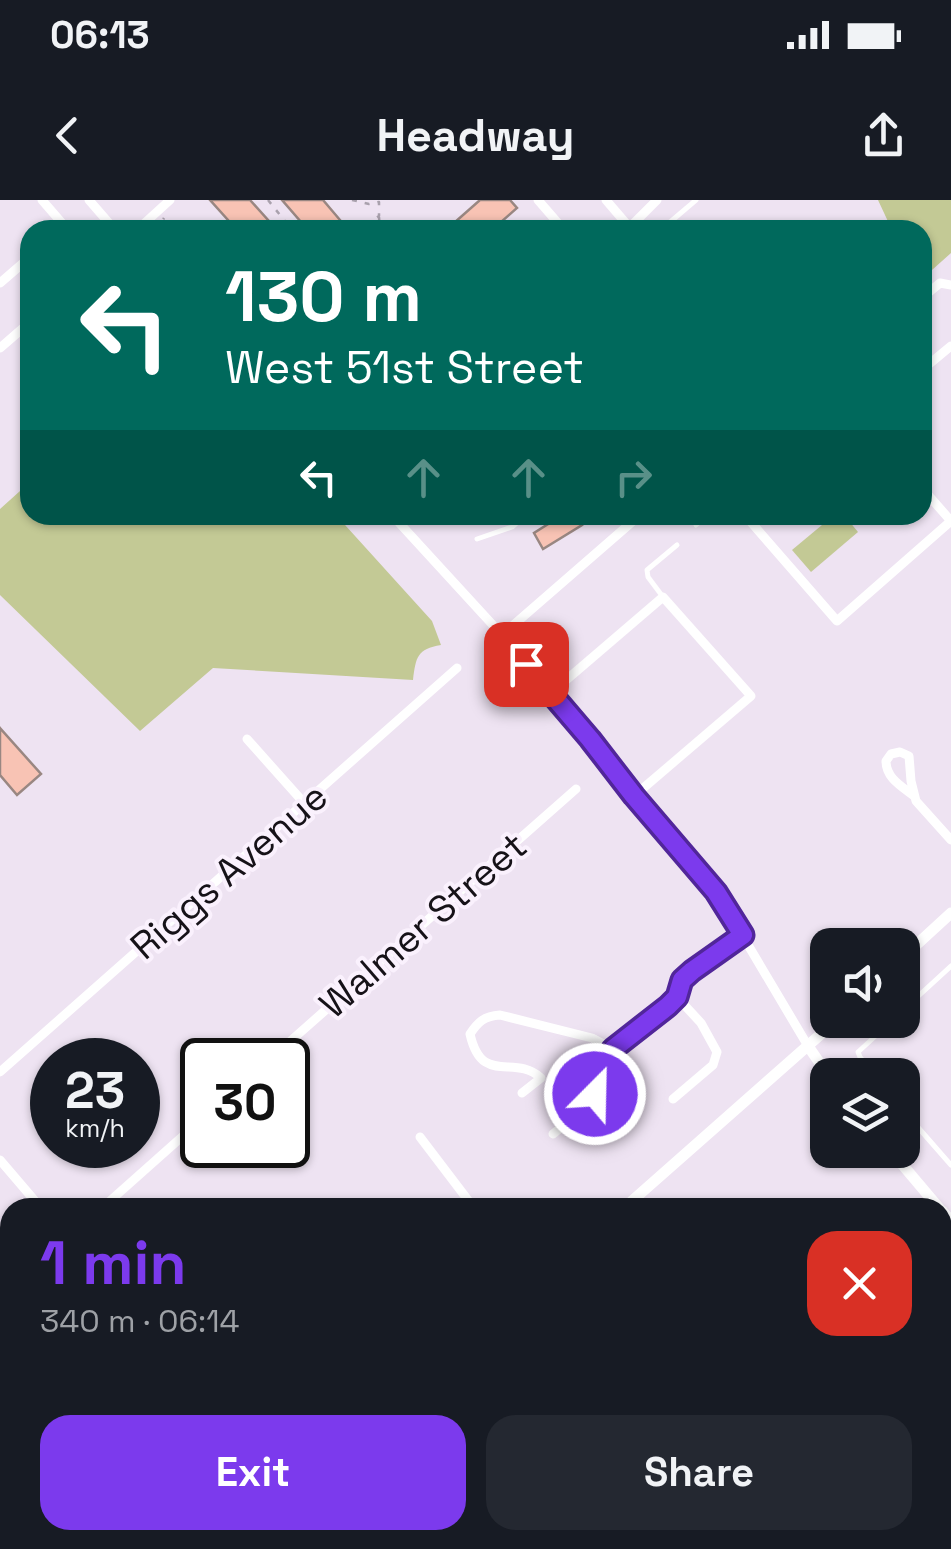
<!DOCTYPE html>
<meta charset="utf-8">
<style>
:root{--surface:#171b24;--page:#242831;--text:#f1f3f6;--muted:#9ea1a6;--accent:#7c3aed}
body{margin:0;font-family:"Space Grotesk",sans-serif;background:var(--page);color:var(--text);height:100vh;display:flex;flex-direction:column;font-size:38px;white-space:nowrap}
*{box-sizing:border-box;margin:0}
p{font-size:32px;color:var(--muted)}
.icon{flex:none;width:55px;height:55px;fill:none;stroke:currentColor;stroke-width:2;stroke-linecap:round;stroke-linejoin:round}
.map{position:relative;flex:1;overflow:hidden}
.details{position:absolute;left:0px;top:998px;width:952px;height:352px;display:flex;flex-direction:column;background:var(--surface);border-radius:30px 30px 0 0;box-shadow:0 2px 8px #0004}
.details>*{flex:none}
.hud{position:absolute;left:20px;top:20px;width:912px;height:305px;border-radius:30px;box-shadow:0 2px 8px #0004;background:#00695c;color:#fff;overflow:hidden}
.tools{position:absolute;left:810px;top:728px;display:grid;gap:20px}
.tools a{display:grid;place-items:center;width:110px;height:110px;border-radius:20px;background:var(--surface);box-shadow:0 2px 8px #0004;font-size:50px}
.speed{position:absolute;left:30px;top:838px;display:flex;gap:20px;font-size:50px;font-weight:700;text-align:center}
.speed>*{display:grid;place-content:center;width:130px;height:130px;border-radius:50%;background:var(--surface);box-shadow:0 2px 8px #0004;line-height:1}
.speed small{font-size:25px;font-weight:400}
.speed .limit{border:5px solid #111;border-radius:15px;background:#fff;color:#111}
.pin{position:absolute;display:grid;place-items:center;width:85px;height:85px;color:#fff;margin:-42px;border-radius:20px;box-shadow:0 5px 15px #0006}
.me{position:absolute;width:110px;margin:-55px;rotate:23deg;stroke-linejoin:round;filter:drop-shadow(0 0 8px #0008)}
.turn{display:flex;align-items:center;gap:35px;height:210px;padding:0 40px;font-size:45px}
.turn .icon{width:130px;height:130px;stroke-width:2.5}
.turn b{display:block;font-size:70px;line-height:85px}
.lanes{display:flex;align-items:center;height:95px;padding:0 40px;background:#0003;justify-content:center;gap:50px;direction:ltr}
.lanes .off{opacity:.35}
.round{display:grid;place-items:center;flex:none;width:105px;height:105px;border-radius:30px;background:var(--page)}
.summary{display:flex;align-items:center;justify-content:space-between;height:170px;padding:0 40px}
h1{font-size:60px;font-weight:600;line-height:75px;color:var(--accent)}
.primary-button{display:flex;gap:20px;margin-top:auto;padding:20px 40px}
.primary-button a{flex:1;height:115px;border-radius:30px;background:var(--accent);color:#fff;font-size:40px;font-weight:600;line-height:115px;text-align:center}
.primary-button a+a{background:var(--page);color:var(--text)}
.status{display:flex;justify-content:space-between;align-items:center;height:70px;padding:0 50px;background:var(--surface);direction:ltr}
.status svg{height:28px;fill:currentColor}
header{display:flex;justify-content:space-between;align-items:center;height:130px;padding:0 40px;background:var(--surface);font-size:45px;font-weight:600}
.map>svg:first-child{display:block}
.built{fill:#e4d5ea}
.green{fill:#c3c995}
.building{fill:#f8c3b4;stroke:#998782;stroke-width:2.5}
.lines{fill:none;stroke-linecap:round;stroke-linejoin:round}
.path{stroke:#a9a1ad;stroke-width:2.5;stroke-dasharray:5 8;stroke-linecap:butt}
.service{stroke:#fff;stroke-width:5}
.minor{stroke:#fff;stroke-width:9}
.tertiary{stroke:#fff;stroke-width:11}
.route-casing{stroke:#51269a;stroke-width:25}
.route{stroke:#7c3aed;stroke-width:18}
.labels{text-anchor:middle;dominant-baseline:central;stroke-width:8;stroke-linejoin:round;paint-order:stroke}
.street-label{font-size:38px;fill:#161218;stroke:#faf1fd}
</style>
<div class="status"><b>06:13</b><svg viewBox="0 0 49 12"><path d="M0 12V9h3v3zM5 12V6h3v6zM10 12V3h3v9zM15 12V0h3v12zM26 1h20v11H26zM47 4h2v5h-2z"/></svg></div>
<header><svg class="icon" aria-label="back" viewBox="0 0 24 24"><path d="M15 5l-7 7 7 7"/></svg>Headway<svg class="icon" aria-label="share" viewBox="0 0 24 24"><path d="M12 15V3M7 8l5-5 5 5M5 13v7h14v-7"/></svg></header>
<div class="map">
<svg width="951" height="1349" viewBox="0 0 951 1349">
<rect width="100%" height="100%" fill="#eee3f2"/>
<!-- built -->
<polygon class="built" points="584,1340 902,1340 927,1349 573,1349"/>
<!-- green -->
<g class="green">
<polygon points="878,0 951,0 951,53 923,78 922,30 892,30"/>
<path d="M30,282V315H336L432,421L441,445C417,449 416,457 413,480L213,468L140,531L0,395V309Z"/>
<polygon points="834,315 844,315 858,332 811,372 792,350"/>
</g>
<!-- building -->
<g class="building">
<polygon points="210,0 250,0 277,30 237,30"/>
<polygon points="282,0 323,0 340,20 328,30 308,30"/>
<polygon points="480,0 510,0 517,8 492,30 446,30"/>
<polygon points="556,315 576,315 582,325 543,349 534,333 556,319"/>
<polygon points="0,528 41,574 17,595 0,575"/>
<polygon points="740,1340 830,1340 838,1349 717,1349 716,1345"/>
</g>
<g class="lines">
<!-- path -->
<g class="path">
<polyline points="268,0 292,30"/>
<polyline points="352,0 369,4 379,2 379,16 358,30"/>
<polyline points="379,17 380,30"/>
<polyline points="162,30 159,26 164,18"/>
<polyline points="843,1340 848,1349"/>
<polyline points="868,1340 887,1349"/>
</g>
<!-- service -->
<g class="service">
<polyline points="675,30 669,23 696,0"/>
<polyline points="804,30 805,27"/>
<polyline points="696,325 707,315"/>
<polyline points="477,339 512,327 526,315"/>
<polyline points="663,397 648,377 647,370 677,345"/>
<polyline points="902,811 951,766"/>
<polyline points="875,875 860,857 858,852 893,820"/>
<polyline points="902,909 951,965"/>
<polyline points="902,934 915,923"/>
<polyline points="688,1340 690,1349"/>
</g>
<!-- minor -->
<g class="minor">
<polyline points="42,0 68,30"/>
<polyline points="89,0 115,30"/>
<polyline points="538,0 564,30"/>
<polyline points="606,0 630,28"/>
<polyline points="137,30 170,0"/>
<polyline points="627,30 657,0"/>
<polyline points="0,83 30,57"/>
<polyline points="922,98 940,83 951,85"/>
<polyline points="0,148 30,122"/>
<polyline points="922,170 951,146"/>
<polyline points="922,288 951,321"/>
<polyline points="392,315 502,435 582,529 634,596 716,691 808,846"/>
<polyline points="756,315 750,321 837,421 951,321"/>
<polyline points="502,435 640,315"/>
<polyline points="551,493 663,397 751,496 634,596"/>
<polyline points="247,539 305,604"/>
<path d="M914,596C901,586 886,578 886,561L891,554L900,552L909,556L911,581L916,601L951,640"/>
<polyline points="269,860 576,589"/>
<polyline points="0,872 457,468"/>
<path d="M522,893L541,878C514,853 482,887 470,834C478,822 484,816 500,815L592,838L613,849"/>
<polyline points="673,899 713,865 717,852 701,823 677,797"/>
<polyline points="553,934 587,906 607,868 613,849 668,806 677,797 682,780 691,771 743,735"/>
<polyline points="420,937 474,1008"/>
<polyline points="0,960 41,1008"/>
<polyline points="102,1008 202,919"/>
<polyline points="0,1098 10,1089"/>
<polyline points="942,1335 951,1322"/>
<polyline points="332,1340 340,1349"/>
<polyline points="913,1340 941,1349"/>
<polyline points="452,1349 462,1340"/>
</g>
<!-- tertiary -->
<g class="tertiary">
<polyline points="902,758 951,713"/>
<polyline points="808,846 828,875"/>
<polyline points="890,950 939,1008"/>
<polyline points="624,1008 837,820"/>
<polyline points="942,1011 951,1021"/>
<polyline points="235,1349 246,1340"/>
</g>
</g>
<g class="lines">
<defs>
<polyline id="route" points="526,464 590,539 634,596 716,692 743,735 692,771 682,780 677,797 668,806 613,849 595,894"/>
</defs>
<!-- route casing -->
<use href="#route" class="route-casing"/>
<!-- route -->
<use href="#route" class="route"/>
</g>
<g class="labels">
<!-- street labels -->
<g class="street-label">
<text transform="translate(229 671) rotate(-41)">Riggs Avenue</text>
<text transform="translate(423 725) rotate(-41)">Walmer Street</text>
</g>
</g>
</svg>
<div class="tools">
<a><svg class="icon" aria-label="sound" viewBox="0 0 24 24"><path d="M4 9h4l5-4v14l-5-4H4zM17 9q2 3 0 6"/></svg></a>
<a><svg class="icon" aria-label="layers" viewBox="0 0 24 24"><path d="M12 4l9 5-9 5-9-5zM3 14l9 5 9-5"/></svg></a>
</div>
<div class="speed"><div>23<small>km/h</small></div><div class="limit">30</div></div>
<div class="pin" style="left:526px;top:464px;background:#d93025"><svg class="icon" aria-label="arrive" viewBox="0 0 24 24"><path d="M6 21V4h12l-3 4 3 4H6"/></svg></div>
<svg class="me" style="left:595px;top:894px" viewBox="-20 -20 40 40"><circle r="17" fill="#7c3aed" stroke="#fff" stroke-width="3"/><path d="M0-11L8 9 0 5-8 9z" fill="#fff"/></svg>
<div class="hud">
<div class="turn"><svg class="icon" aria-label="left" viewBox="0 0 24 24"><path d="M17 20v-9H6M10 6l-5 5 5 5"/></svg><div><b>130 m</b>West 51st Street</div></div>
<div class="lanes"><svg class="icon" aria-label="left" viewBox="0 0 24 24"><path d="M17 20v-9H6M10 6l-5 5 5 5"/></svg><svg class="icon off" aria-label="ahead" viewBox="0 0 24 24"><path d="M12 20V5M6 11l6-6 6 6"/></svg><svg class="icon off" aria-label="ahead" viewBox="0 0 24 24"><path d="M12 20V5M6 11l6-6 6 6"/></svg><svg class="icon off" aria-label="right" viewBox="0 0 24 24"><path d="M7 20v-9h11M14 6l5 5-5 5"/></svg></div>
</div>
<section class="details">
<div class="summary"><div><h1>1 min</h1><p>340 m · 06:14</p></div><a class="round" style="background:#d93025;color:#fff"><svg class="icon" aria-label="close" viewBox="0 0 24 24"><path d="M6 6l12 12M18 6L6 18"/></svg></a></div>
<div class="primary-button"><a>Exit</a><a>Share</a></div>
</section>
</div>
